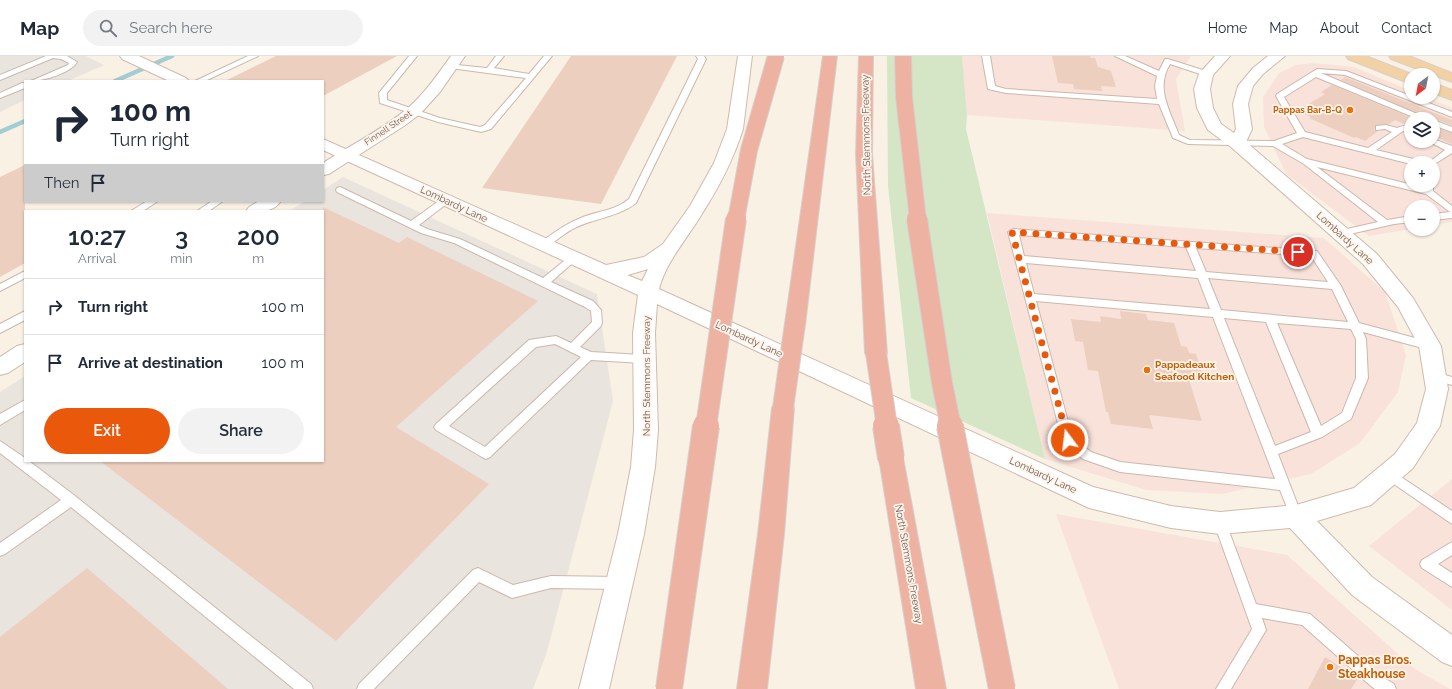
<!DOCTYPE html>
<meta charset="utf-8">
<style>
:root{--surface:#fff;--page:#f2f2f3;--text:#1f2937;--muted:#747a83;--line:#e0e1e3;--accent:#ea580c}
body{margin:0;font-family:Raleway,sans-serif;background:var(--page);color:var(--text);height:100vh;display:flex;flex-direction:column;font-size:15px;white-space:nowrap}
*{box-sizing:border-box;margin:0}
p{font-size:13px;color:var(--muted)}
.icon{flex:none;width:22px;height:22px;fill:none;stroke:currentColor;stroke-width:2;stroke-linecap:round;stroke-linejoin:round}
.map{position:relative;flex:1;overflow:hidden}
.side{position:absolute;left:24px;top:154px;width:300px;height:252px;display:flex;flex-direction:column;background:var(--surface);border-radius:0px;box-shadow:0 1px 3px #0004}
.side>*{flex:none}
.top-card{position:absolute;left:24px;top:24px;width:300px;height:122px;border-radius:0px;box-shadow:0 1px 3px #0004;background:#fff;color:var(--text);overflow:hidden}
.needle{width:26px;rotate:212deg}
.controls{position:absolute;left:1404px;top:12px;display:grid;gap:8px}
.controls a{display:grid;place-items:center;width:36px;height:36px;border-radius:50%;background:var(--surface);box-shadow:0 1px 3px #0004;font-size:20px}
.pin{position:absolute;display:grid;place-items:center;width:34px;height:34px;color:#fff;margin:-17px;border:2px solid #fff;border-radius:50%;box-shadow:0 1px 4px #0007}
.me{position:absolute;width:44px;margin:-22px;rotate:345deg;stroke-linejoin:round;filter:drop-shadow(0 0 3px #0008)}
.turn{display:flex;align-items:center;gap:14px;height:84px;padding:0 20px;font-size:18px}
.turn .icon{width:52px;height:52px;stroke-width:2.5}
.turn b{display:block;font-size:28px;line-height:34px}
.then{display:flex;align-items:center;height:38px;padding:0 20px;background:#0003;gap:8px;font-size:15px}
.eta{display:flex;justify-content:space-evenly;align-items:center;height:68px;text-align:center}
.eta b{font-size:24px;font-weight:600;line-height:28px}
.action{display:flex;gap:8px;margin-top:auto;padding:8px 20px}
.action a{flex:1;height:46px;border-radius:24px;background:var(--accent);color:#fff;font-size:16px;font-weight:600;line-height:46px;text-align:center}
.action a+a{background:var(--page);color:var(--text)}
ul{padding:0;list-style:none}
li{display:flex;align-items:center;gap:12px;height:56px;padding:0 20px;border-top:1px solid var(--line)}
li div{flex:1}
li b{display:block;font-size:15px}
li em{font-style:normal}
header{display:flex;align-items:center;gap:24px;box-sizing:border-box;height:56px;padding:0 20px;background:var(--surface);border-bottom:1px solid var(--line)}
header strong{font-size:19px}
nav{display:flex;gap:22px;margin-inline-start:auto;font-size:14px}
.search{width:280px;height:36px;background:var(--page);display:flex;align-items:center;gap:10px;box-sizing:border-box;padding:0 14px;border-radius:22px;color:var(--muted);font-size:15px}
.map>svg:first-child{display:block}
.commercial{fill:#f9e2da;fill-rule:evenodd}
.industrial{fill:#eae4df}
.green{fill:#d4e6c5}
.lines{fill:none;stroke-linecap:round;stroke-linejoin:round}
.stream{stroke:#a3cdd2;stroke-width:4.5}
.building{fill:#eccfbf}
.lane-casing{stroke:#cab8ac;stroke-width:2}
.street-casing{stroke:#cab8ac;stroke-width:2}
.secondary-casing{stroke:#cfbaad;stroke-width:2}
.primary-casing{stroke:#d7d0cd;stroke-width:2}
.highway-casing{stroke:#d7d0cd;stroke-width:2}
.lane{fill:#fff;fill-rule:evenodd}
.street{fill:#fff;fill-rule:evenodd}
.secondary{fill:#fff;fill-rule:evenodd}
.primary{fill:#f2d1a4;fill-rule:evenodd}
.highway{fill:#eeb2a2;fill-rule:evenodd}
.highway-bridge-far2-casing{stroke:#d7d0cd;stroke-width:18;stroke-linecap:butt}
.highway-bridge-far1-casing{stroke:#d7d0cd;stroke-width:22;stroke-linecap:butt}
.highway-bridge-casing{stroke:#d7d0cd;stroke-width:28;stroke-linecap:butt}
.highway-bridge-far2{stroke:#eeb2a2;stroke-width:16}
.highway-bridge-far1{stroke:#eeb2a2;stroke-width:20}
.highway-bridge{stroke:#eeb2a2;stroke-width:26}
.route{stroke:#ea580c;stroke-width:7;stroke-dasharray:0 12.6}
.food-dot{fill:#e8710a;stroke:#fdf5eb;stroke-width:1.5}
.labels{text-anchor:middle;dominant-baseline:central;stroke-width:3.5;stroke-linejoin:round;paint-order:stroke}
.far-food-label{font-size:9px;font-weight:bold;fill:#c56008;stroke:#fdf5eb;text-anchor:end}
.far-street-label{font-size:9px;fill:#70584d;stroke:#fdf5eb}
.street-label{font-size:10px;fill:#70584d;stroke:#fdf5eb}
.food-label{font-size:10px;font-weight:bold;fill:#c56008;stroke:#fdf5eb;text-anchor:start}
.near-food-label{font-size:12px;font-weight:bold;fill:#c56008;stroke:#fdf5eb;text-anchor:start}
</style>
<header>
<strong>Map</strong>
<div class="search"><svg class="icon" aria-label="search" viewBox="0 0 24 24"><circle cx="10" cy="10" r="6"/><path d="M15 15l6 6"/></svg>Search here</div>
<nav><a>Home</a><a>Map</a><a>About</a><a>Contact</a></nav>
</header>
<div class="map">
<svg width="1452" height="633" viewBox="0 0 1452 633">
<rect width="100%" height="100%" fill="#faf1e5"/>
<!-- commercial -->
<g class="commercial">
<polygon points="962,0 1191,0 1176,23 1185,75 967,59"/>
<path d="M1314,7L1354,11L1411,35V41H1426L1452,52V166L1433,169V151H1411V173L1369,180L1286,118L1264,71L1263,41L1279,17L1296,9ZM1411,63H1433V85H1411ZM1411,107H1433V129H1411Z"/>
<polygon points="987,157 1324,182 1385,236 1406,299 1398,336 1360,387 1311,418 1222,438 1146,434 1045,403"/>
<polygon points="1452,423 1452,554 1369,490"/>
<polygon points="1056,458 1287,499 1415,613 1450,633 1119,633"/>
</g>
<!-- industrial -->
<g class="industrial">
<polygon points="0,0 86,0 104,9 68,25 25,25 25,44 0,56"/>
<polygon points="343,121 597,238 613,345 546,599 533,633 0,633 0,336 25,320 25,405 323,405 323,155 289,155 305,145 323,145 323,134"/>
</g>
<!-- green -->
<polygon class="green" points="887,0 962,0 967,59 966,73 1045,403 911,342 888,130"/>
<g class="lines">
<!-- stream -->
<g class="stream">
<polyline points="115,25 172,0"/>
<polyline points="0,76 25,65"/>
</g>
</g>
<!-- building -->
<g class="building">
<polygon points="276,0 397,0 323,40 323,25 225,25"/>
<polygon points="571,0 677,0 601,148 482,132"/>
<polygon points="1052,0 1090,0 1091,2 1095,2 1098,11 1111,15 1116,31 1101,30 1102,35 1074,33 1073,28 1058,27"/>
<polygon points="1345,21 1452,64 1452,69 1434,63 1430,63 1341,24"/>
<polygon points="1332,29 1414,63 1411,63 1411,71 1395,64 1389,68 1376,69 1374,74 1378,75 1365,85 1356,81 1354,82 1309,62 1311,61 1300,56 1307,52 1304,51 1325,38 1321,36"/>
<polygon points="1433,71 1452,77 1452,88 1433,80"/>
<polygon points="25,109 25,207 0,221 0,121"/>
<polygon points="323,151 399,187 407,181 538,245 396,371 489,428 336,585 100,405 323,405"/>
<polygon points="1120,255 1146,258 1148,264 1174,267 1181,290 1187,291 1189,297 1196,298 1205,326 1189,324 1202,365 1149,359 1153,373 1111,368 1108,356 1106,356 1098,315 1088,314 1083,286 1075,285 1071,263 1101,266 1100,260 1121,263"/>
<polygon points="87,512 228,633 0,633 0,581"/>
<polygon points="1325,601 1358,622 1351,633 1308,633"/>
</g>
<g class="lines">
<defs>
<g id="lane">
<path d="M46,0H67L77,6C71,17 43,25 31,25L68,9L69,7L61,3L53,2L0,24V19Z"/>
<polygon points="248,0 258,0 205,25 195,25"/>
<polygon points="409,0 417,0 387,37 387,44 440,62 480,71 485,69 526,22 450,12 446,10 447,8 487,12 496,0 504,0 494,12 529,18 544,0 552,0 491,73 481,76 438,66 380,47 379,37"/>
<path d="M696,0H704L706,3L636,147C617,162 592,162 571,174C563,178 548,193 540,191L538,189L540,187C553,177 567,167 583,161C599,155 616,154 629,143L698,3Z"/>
<path d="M982,0H990L995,30L1006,33L1157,43L1155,30L1157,20L1115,0H1125L1159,15L1165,3H1168L1209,16L1210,18L1206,20L1170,8C1155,32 1170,55 1179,79L1190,84L1274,85L1297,77L1276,40L1277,38L1317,13L1346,15L1452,56V61L1345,19L1321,17L1429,63H1418L1316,21L1284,41L1305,76L1368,92L1392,76L1385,73L1376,74V70L1386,69L1397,72C1403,69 1406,70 1411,73V78L1403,75L1376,94L1422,105L1423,107L1411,108L1303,81L1282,88L1307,103L1425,132V129L1433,128V135L1452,150V162L1433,164V158L1450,156L1426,138L1317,111L1387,164L1411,160V166L1394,168L1341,180L1338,179L1336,177L1338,175L1378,166L1304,108L1273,90L1188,88L1173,82L1159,48L1006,37L988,33Z"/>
<polygon points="22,27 25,27 25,32 0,42 0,37"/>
<polygon points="1433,64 1452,71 1452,76 1433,69"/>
<polygon points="1433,83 1452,90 1452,97 1433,109 1433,107 1428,107 1445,94 1428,85 1433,85"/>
<path d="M340,131L411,165L443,142H449L450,144L449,146L419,169L427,173L460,183L543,222L570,200H576L578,202L576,204L551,226L593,245L601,254L602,267L601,270L580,291L591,296L643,299L647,300L648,303L647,306L643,307L591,304L490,401L486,403L482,401L436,374L434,371L436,368L529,284L556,280L571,287L592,266L591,255L585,251L454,187L421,177L337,136L336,134L337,132ZM555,288L581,301L485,391L449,370L536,291Z"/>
<polygon points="147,145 158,145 143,155 131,155"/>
<polygon points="212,145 223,145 209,155 197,155"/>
<path d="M1013,173L1317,195L1341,230L1359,267L1430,286L1434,287L1435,290L1434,293L1430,294L1363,276L1366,283L1368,322L1351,363L1322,381L1278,398L1302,460L1300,464L1296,466L1292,464L1280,434L1120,416L1083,403L1063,387L1008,176ZM1019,179L1186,191L1196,215L1024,200ZM1196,192L1311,200L1328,226L1206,216ZM1026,207L1198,222L1210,253L1034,238ZM1208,222L1332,233L1348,266L1221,254ZM1036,245L1213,261L1275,423L1120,406L1091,396L1072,381ZM1224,262L1266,266L1311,376L1275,390ZM1277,267L1351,273L1356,283V322L1342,357L1321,370Z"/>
<polygon points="25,215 25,222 0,235 0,228"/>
<polygon points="25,255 25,264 0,277 0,268"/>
<polygon points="1435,316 1452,321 1452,329 1431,323 1429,320 1431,317"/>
<polygon points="25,344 25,354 0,369 0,358"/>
<polygon points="0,385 25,402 25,405 29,405 75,440 311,628 313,633 294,633 71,451 5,498 0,500 0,487 61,444 0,397"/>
<polygon points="1389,413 1452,455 1452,468 1385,422 1383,418 1385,414"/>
<polygon points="1220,461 1225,463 1226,467 1256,548 1310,558 1381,620 1394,628 1396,633 1375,633 1371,630 1302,569 1262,562 1266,574 1231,633 1216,633 1252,573 1214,467 1215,463"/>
<polygon points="1452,486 1452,499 1438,508 1452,517 1452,531 1422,512 1420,508 1422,504"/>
<polygon points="478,512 513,529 551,520 619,521 624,523 626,527 624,531 619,533 551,532 512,542 479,526 374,633 357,633 359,628 473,514"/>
</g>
<g id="street">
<path d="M451,0H465L440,36L420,58L404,70L329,118L323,119V107C351,89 383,73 408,52C425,37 438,18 451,0Z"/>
<path d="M259,145H281C273,157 259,155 246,155L249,151Z"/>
<polygon points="25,288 25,306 8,317 0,319 0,301 17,290"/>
</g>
<g id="secondary">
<polygon points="120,0 139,0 186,22 189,25 169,25 122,3"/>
<path d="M738,0H752L743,73C733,105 718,133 700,161C686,184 666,206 659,233L1093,431L1171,450L1220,456L1296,449L1354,432L1395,398L1417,367L1426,333L1419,290L1398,251L1363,208L1231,91L1208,74L1197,52L1194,33L1199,18L1215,0H1230L1213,19L1210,33L1213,52L1221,68L1234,77L1236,73L1233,48L1238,30L1253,12L1268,0H1285L1263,18L1253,30L1248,48L1252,73L1246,86L1377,198L1413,242L1441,290L1448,333L1440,370L1413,412L1371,449L1317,465L1372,521L1452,579V610L1442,606L1352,539L1290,472L1220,478L1171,472L1089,452L657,248L655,277L658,374L655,411L644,478L609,633H579L618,478L631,411L634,374L633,277L638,239L323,94V83L606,209L644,201L663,188L690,150L714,107L727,73ZM648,213L642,225L627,219H628Z"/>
</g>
<g id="primary">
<polygon points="1346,0 1366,0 1414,19 1411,19 1411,28 1406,26 1348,3"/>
<polygon points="1389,0 1409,0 1452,17 1452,26 1391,3"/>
<polygon points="1433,27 1452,34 1452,44 1433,37"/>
</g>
<g id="highway">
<polygon points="823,0 837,0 806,261 803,266 796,268 789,266 786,261"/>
<polygon points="859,0 873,0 872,98 887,297 884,303 876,305 868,303 865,297 856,98"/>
<polygon points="783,343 791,346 794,352 784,478 767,633 737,633 758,478 772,352 775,346"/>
<polygon points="891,392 899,395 903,402 946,633 916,633 879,402 883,395"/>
</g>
</defs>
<!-- lane casing -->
<use href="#lane" class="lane-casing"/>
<!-- street casing -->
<use href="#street" class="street-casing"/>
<!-- secondary casing -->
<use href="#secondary" class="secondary-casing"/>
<!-- primary casing -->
<use href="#primary" class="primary-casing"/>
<!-- highway casing -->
<use href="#highway" class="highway-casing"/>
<!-- lane -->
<use href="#lane" class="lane"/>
<!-- street -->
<use href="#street" class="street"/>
<!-- secondary -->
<use href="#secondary" class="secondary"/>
<!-- primary -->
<use href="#primary" class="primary"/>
<!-- highway -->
<use href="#highway" class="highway"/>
<defs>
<g id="highway-bridge-far2">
<polyline points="903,0 904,41 918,164"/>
<polyline points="736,164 749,94 776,0"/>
</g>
<g id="highway-bridge-far1">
<polyline points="917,163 942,327 951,371"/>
<polyline points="876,297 887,371"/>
<polyline points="783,352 796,261"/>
<polyline points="706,371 736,163"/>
</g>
<g id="highway-bridge">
<polyline points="886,370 891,402"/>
<polyline points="950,370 1002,633"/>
<polyline points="669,633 706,370"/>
</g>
</defs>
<!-- highway-bridge-far2 casing -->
<use href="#highway-bridge-far2" class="highway-bridge-far2-casing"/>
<!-- highway-bridge-far1 casing -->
<use href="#highway-bridge-far1" class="highway-bridge-far1-casing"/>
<!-- highway-bridge casing -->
<use href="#highway-bridge" class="highway-bridge-casing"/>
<!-- highway-bridge-far2 -->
<use href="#highway-bridge-far2" class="highway-bridge-far2"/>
<!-- highway-bridge-far1 -->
<use href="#highway-bridge-far1" class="highway-bridge-far1"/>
<!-- highway-bridge -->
<use href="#highway-bridge" class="highway-bridge"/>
</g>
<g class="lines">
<!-- route -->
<polyline class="route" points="1068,384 1012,176 1298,196"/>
</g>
<!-- markers -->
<g class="food-dot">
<circle cx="1350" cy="54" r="4"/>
<circle cx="1147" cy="314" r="4"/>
<circle cx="1330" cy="611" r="4"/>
</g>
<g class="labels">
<!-- far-food labels -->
<g class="far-food-label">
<text x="1342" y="54">Pappas Bar-B-Q</text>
</g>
<!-- far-street labels -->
<g class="far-street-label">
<text transform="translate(388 72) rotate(-34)">Finnell Street</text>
</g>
<!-- street labels -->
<g class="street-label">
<text transform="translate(866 79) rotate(-91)">North Stemmons Freeway</text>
<text transform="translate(454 148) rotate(25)">Lombardy Lane</text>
<text transform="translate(1345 182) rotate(42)">Lombardy Lane</text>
<text transform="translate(749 283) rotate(25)">Lombardy Lane</text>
<text transform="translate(646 320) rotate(-90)">North Stemmons Freeway</text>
<text transform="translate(1043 419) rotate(25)">Lombardy Lane</text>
<text transform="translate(909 508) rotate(80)">North Stemmons Freeway</text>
</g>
<!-- food labels -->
<g class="food-label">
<text x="1155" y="308">Pappadeaux<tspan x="1155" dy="12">Seafood Kitchen</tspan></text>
</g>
<!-- near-food labels -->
<g class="near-food-label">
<text x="1338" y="604">Pappas Bros.<tspan x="1338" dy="14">Steakhouse</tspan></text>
</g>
</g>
</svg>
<div class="controls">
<a><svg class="needle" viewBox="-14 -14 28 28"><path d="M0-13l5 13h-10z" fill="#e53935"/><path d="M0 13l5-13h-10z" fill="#747a83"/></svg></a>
<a><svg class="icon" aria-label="layers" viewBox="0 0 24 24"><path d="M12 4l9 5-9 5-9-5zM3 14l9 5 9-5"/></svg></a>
<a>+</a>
<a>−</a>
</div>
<div class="pin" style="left:1298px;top:196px;background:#d93025"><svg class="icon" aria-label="arrive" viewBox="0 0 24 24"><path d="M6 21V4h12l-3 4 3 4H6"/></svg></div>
<svg class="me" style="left:1068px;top:384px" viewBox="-20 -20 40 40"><circle r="17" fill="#ea580c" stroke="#fff" stroke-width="3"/><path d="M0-11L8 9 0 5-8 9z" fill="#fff"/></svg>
<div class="top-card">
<div class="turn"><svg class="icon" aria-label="right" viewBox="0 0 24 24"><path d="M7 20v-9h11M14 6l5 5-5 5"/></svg><div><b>100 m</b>Turn right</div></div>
<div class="then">Then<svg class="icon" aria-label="arrive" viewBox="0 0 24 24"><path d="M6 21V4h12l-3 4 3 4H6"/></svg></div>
</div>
<section class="side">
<div class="eta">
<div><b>10:27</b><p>Arrival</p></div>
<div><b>3</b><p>min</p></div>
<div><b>200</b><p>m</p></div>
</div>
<ul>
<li><svg class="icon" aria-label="right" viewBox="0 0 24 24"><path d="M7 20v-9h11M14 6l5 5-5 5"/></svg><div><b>Turn right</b></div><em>100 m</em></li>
<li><svg class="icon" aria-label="arrive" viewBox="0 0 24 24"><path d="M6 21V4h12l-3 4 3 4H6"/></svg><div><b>Arrive at destination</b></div><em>100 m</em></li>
</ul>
<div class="action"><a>Exit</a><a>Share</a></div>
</section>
</div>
